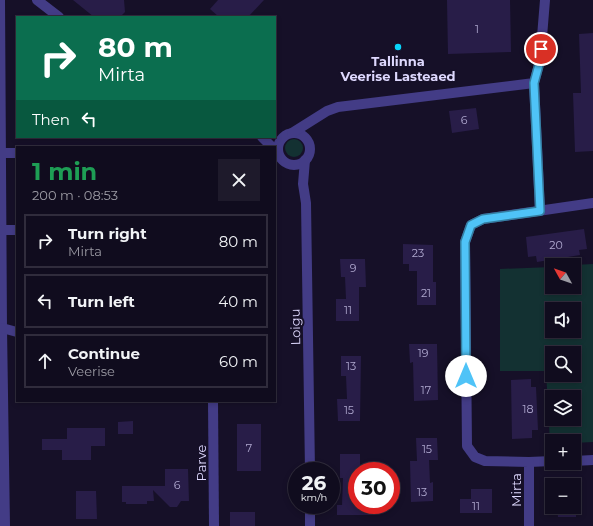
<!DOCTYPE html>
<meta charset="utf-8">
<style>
:root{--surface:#100c1e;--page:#1e1a2b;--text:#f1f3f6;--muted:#9c9ba4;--line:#302c3c}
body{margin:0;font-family:Montserrat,sans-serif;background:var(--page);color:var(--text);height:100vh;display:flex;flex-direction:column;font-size:15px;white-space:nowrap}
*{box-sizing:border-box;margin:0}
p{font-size:13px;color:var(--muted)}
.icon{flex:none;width:22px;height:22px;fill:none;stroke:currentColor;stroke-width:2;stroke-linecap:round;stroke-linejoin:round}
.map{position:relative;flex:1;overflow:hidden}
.details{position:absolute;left:16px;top:146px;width:260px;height:256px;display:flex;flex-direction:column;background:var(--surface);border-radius:0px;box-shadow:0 2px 6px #0003,0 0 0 1px var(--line)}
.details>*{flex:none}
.guide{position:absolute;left:16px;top:16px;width:260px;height:122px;border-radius:0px;box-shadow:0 2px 6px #0003,0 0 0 1px var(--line);background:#0b6e4f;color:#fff;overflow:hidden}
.needle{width:26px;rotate:310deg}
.tools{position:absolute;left:545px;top:258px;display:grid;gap:8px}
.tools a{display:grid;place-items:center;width:36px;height:36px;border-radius:0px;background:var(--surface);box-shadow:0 2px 6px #0003,0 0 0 1px var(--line);font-size:20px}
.speed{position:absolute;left:288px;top:462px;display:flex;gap:8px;font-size:20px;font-weight:700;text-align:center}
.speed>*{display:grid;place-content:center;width:52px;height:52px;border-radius:50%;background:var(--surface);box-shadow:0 2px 6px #0003,0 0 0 1px var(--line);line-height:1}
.speed small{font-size:10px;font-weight:400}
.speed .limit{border:6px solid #d22;background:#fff;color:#111}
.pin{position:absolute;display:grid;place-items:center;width:34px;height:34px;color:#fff;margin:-17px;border:2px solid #fff;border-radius:50%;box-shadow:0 1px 4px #0007}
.me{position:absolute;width:44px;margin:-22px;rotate:0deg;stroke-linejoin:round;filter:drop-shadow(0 0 3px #0008)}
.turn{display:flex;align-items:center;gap:14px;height:84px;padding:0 16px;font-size:18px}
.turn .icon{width:52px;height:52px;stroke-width:2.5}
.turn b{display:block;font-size:28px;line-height:34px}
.then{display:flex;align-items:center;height:38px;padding:0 16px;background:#0003;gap:8px;font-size:15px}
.round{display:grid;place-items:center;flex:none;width:42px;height:42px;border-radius:0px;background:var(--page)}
.overview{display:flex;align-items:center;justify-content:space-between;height:68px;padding:0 16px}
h1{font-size:24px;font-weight:700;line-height:30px;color:#1e9e55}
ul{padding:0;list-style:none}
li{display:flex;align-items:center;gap:12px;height:54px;margin:0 8px 6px;padding:0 8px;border:2px solid var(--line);border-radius:0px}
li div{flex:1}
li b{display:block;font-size:15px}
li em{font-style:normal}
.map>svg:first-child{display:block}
.green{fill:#133132;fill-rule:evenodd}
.building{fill:#281d48}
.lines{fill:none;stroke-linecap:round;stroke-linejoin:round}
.minor{stroke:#433c86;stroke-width:10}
.route-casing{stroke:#337fa1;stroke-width:10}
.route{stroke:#4fc3f7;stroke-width:7}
.poi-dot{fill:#08d5fb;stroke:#161028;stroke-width:1.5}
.labels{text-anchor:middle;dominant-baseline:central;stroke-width:4;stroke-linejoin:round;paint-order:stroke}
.number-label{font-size:11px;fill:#b0a9d0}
.poi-label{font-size:13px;font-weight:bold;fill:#ded8fe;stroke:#161028}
.street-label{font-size:13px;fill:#ded8fe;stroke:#161028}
</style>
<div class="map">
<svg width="593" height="526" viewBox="0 0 593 526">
<rect width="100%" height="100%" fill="#161028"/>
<!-- green -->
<g class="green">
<circle cx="294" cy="148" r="9"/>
<path d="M593,264V442L574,443V441H552V443H550L546,371H500V269L552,267V287H574V265ZM552,309H574V331H552ZM552,353H574V375H552ZM552,397H574V419H552Z"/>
</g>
<!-- building -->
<g class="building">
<polygon points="73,0 124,0 125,12 120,17 94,17"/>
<polygon points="218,0 264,0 248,17 219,17 210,9"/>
<polygon points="447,0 510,0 511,52 448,54"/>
<polygon points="593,33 593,151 575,152 573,93 581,93 579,34"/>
<polygon points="476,108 479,129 452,133 449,111"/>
<polygon points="584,229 587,249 579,250 580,255 537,262 536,256 528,257 526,237"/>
<polygon points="403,244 433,245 433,282 436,282 436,305 417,305 417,271 409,271 409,264 403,264"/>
<polygon points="340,259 365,259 366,287 359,287 359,321 336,321 336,299 346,299 345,277 341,277"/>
<polygon points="409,344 437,344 438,400 414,401 413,362 410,363"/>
<polygon points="341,356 361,356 360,421 338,421 337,399 347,399 346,376 341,376"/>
<polygon points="531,379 531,387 536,387 538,430 532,430 532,438 512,439 511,380"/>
<polygon points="133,421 133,434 118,434 118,422"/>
<rect x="237" y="424" width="24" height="47"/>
<polygon points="67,428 105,428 105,446 91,446 91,460 62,460 62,450 42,450 42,439 67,439"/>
<polygon points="416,438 437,438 438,460 429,460 430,483 433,482 433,501 411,502 410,461 417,461"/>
<polygon points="340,454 360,454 360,471 357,471 357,505 373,505 372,515 337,515 337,505 342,505 343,478 340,478"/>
<polygon points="165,469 188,469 189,501 181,501 177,507 170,507 153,490 154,501 147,501 147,504 126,504 126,502 122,502 122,486 165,486"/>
<polygon points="471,489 492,489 492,513 460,513 460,499 471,499"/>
<polygon points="76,491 96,491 97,519 76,519"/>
<polygon points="557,507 576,507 576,517 558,517"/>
<rect x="230" y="512" width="25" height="14"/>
</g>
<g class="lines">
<!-- minor -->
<g class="minor">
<polyline points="0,0 2,328 5,526"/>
<polyline points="37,0 59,17"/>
<polyline points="534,83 540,211"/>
<circle cx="294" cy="149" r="16"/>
<polyline points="292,133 327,111 338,107 534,83 540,61 545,0"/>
<polyline points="262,137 272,147"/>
<polyline points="1,153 17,153"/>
<polyline points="305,160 303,184 306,203 310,471"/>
<polyline points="2,230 17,230"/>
<polyline points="2,328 17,332"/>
<polyline points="213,401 214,526"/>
<polyline points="574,461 593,460"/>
<polyline points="529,462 552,461"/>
<polyline points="310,505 310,526"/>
<polyline points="529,526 529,462 485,461 475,457 467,446 465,242 471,225 483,219 593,203"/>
</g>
</g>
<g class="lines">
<defs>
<polyline id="route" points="466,376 465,242 471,225 483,219 540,211 534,83 540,61 541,49"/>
</defs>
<!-- route casing -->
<use href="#route" class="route-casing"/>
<!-- route -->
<use href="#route" class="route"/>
</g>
<!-- markers -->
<circle class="poi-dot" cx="398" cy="47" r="4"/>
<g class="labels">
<!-- number labels -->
<g class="number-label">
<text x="477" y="29">1</text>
<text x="464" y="120">6</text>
<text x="556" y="245">20</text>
<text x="418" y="253">23</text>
<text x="353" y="268">9</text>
<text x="426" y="293">21</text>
<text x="348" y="310">11</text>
<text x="423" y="353">19</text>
<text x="351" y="366">13</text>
<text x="426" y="390">17</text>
<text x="528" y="409">18</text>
<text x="349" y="410">15</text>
<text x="249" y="448">7</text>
<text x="427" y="449">15</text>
<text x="177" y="485">6</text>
<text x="422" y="492">13</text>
<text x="476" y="506">11</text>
</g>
<!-- poi labels -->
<g class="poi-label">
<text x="398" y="61">Tallinna<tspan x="398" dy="15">Veerise Lasteaed</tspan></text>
</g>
<!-- street labels -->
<g class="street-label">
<text transform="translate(295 327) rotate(-91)">Loigu</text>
<text transform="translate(201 463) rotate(-90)">Parve</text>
<text transform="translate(516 490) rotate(-90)">Mirta</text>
</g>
</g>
</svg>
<div class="tools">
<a><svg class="needle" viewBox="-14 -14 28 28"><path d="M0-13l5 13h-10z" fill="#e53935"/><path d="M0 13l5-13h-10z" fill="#9c9ba4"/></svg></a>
<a><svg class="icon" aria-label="sound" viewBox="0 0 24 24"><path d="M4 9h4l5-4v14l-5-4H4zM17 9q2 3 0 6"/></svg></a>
<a><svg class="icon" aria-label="search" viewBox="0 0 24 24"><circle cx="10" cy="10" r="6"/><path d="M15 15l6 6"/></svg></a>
<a><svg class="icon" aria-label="layers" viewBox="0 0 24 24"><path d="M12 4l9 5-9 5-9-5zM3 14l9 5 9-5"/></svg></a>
<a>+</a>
<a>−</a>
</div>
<div class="speed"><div>26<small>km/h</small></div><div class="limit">30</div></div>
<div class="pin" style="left:541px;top:49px;background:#d93025"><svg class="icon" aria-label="arrive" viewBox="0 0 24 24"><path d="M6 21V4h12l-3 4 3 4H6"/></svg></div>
<svg class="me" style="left:466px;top:376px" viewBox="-20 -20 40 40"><circle r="19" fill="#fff"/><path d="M0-13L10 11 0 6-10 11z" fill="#4fc3f7"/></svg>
<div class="guide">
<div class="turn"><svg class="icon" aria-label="right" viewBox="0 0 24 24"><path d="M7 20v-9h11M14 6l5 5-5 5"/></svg><div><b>80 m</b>Mirta</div></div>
<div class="then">Then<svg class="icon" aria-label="left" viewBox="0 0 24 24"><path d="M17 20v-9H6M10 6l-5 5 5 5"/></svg></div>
</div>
<section class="details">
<div class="overview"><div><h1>1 min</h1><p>200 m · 08:53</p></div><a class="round"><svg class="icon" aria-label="close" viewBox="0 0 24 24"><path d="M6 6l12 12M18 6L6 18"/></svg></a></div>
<ul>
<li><svg class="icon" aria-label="right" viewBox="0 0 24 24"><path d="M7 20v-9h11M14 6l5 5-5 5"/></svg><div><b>Turn right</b><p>Mirta</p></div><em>80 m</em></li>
<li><svg class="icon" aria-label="left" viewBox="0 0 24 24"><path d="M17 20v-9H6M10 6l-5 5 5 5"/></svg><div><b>Turn left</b></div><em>40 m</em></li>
<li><svg class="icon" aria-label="ahead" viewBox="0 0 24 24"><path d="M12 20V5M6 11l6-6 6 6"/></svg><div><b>Continue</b><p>Veerise</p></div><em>60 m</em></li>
</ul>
</section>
</div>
